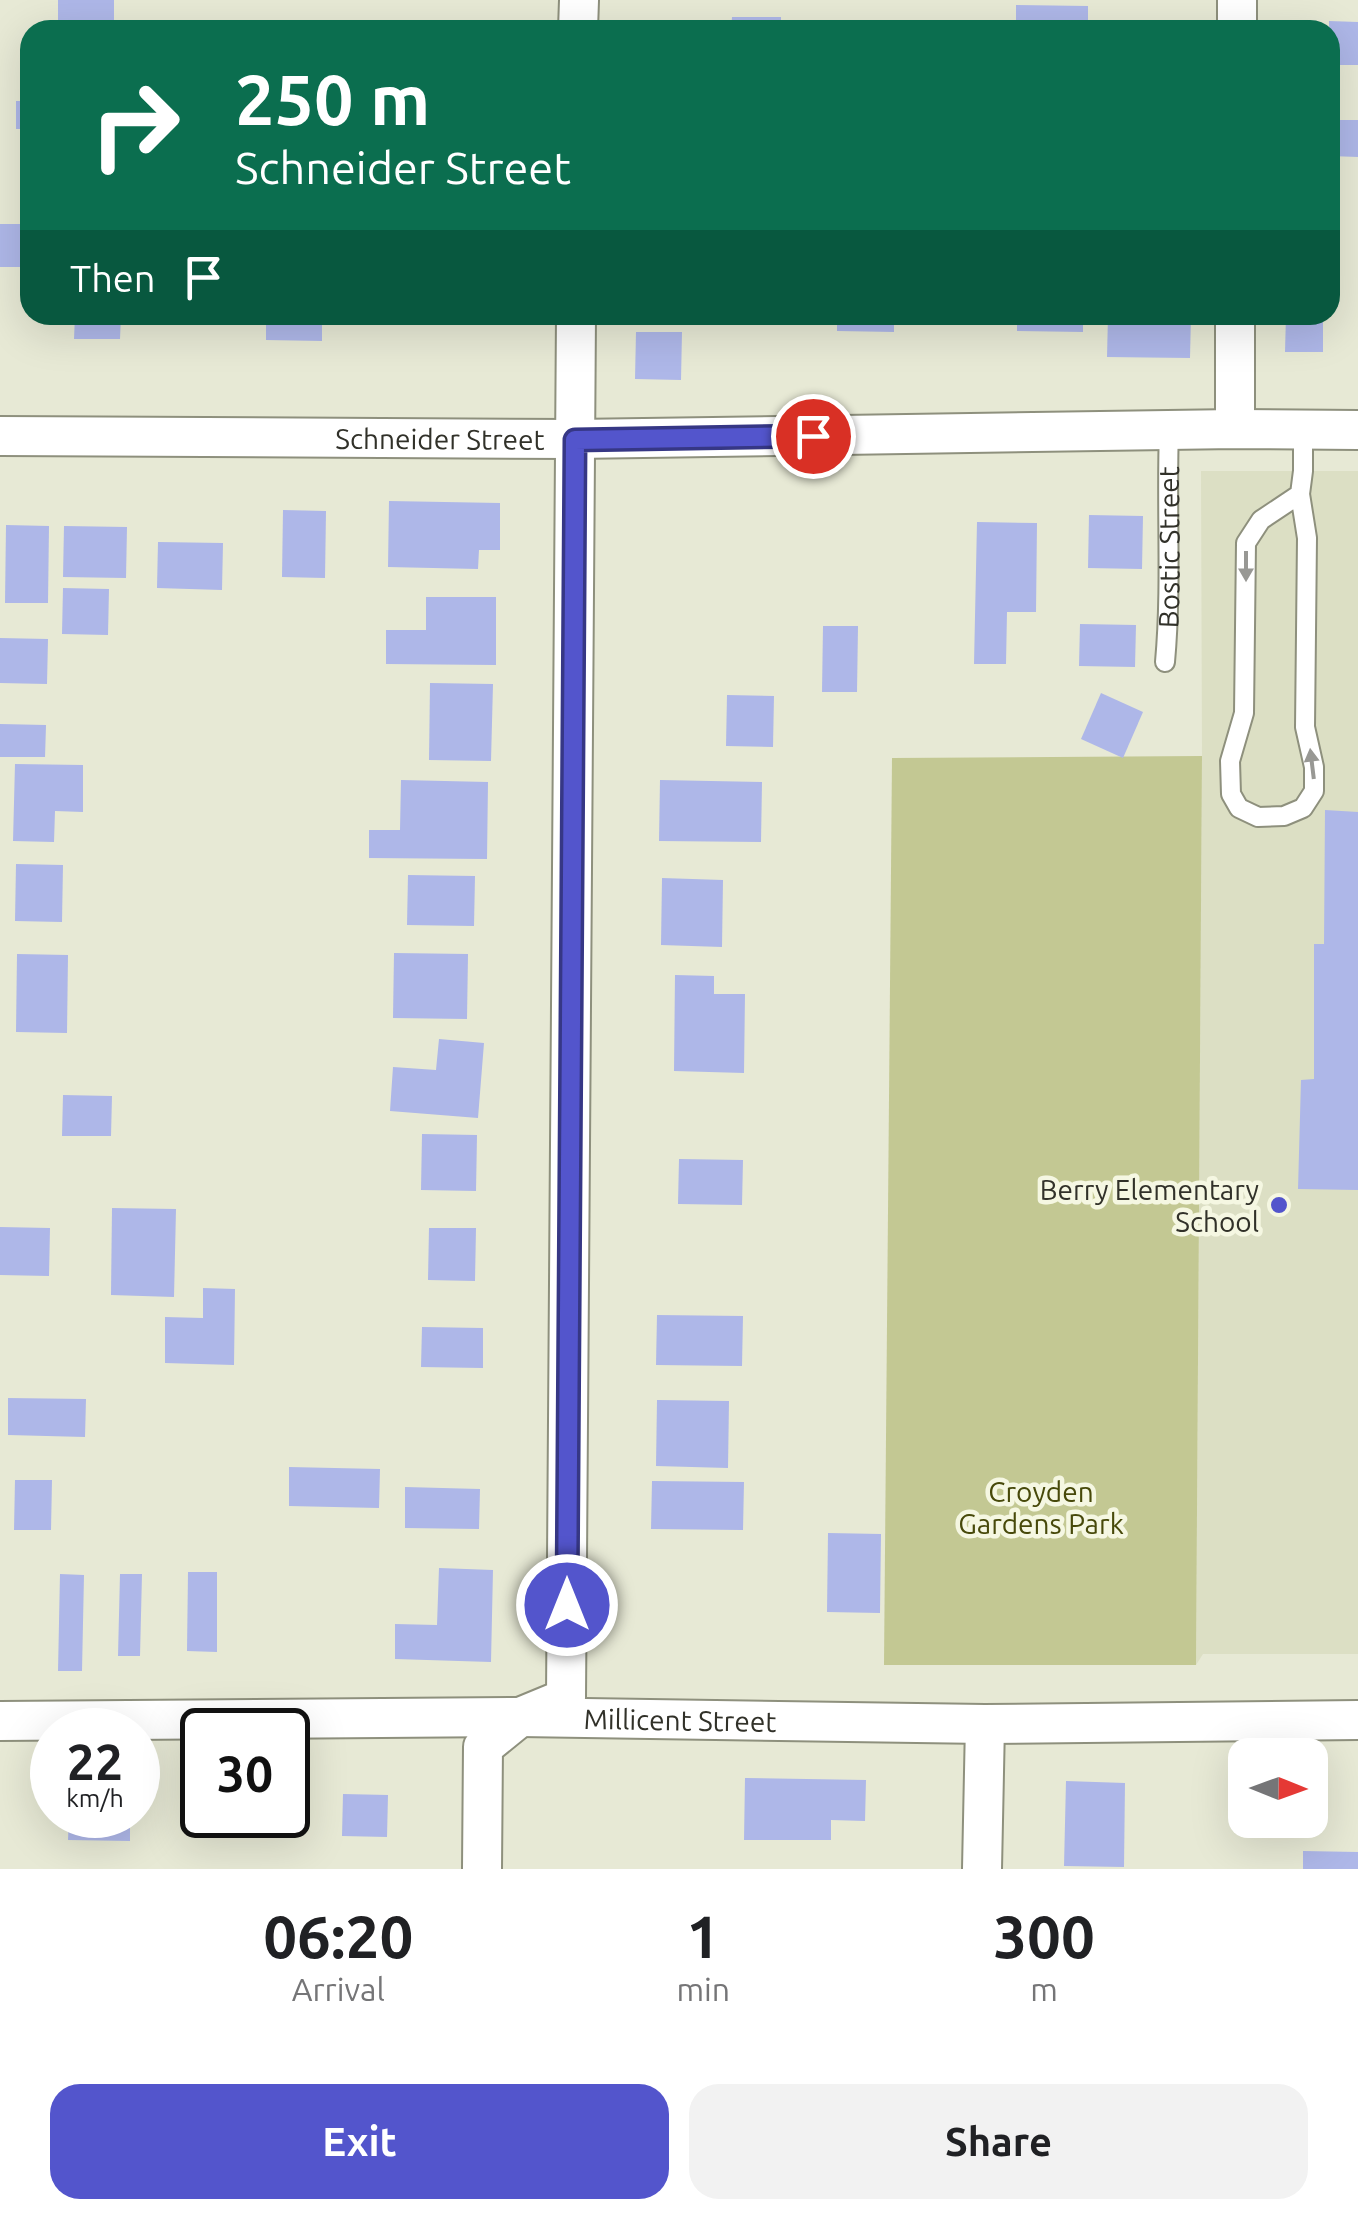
<!DOCTYPE html>
<style>
:root{--surface:#fff;--page:#f2f2f2;--text:#202124;--muted:#757577;--accent:#5355cc}
body{margin:0;font-family:Ubuntu,sans-serif;background:var(--page);color:var(--text);height:100vh;display:flex;flex-direction:column;font-size:38px;white-space:nowrap}
*{box-sizing:border-box;margin:0}
p{font-size:32px;color:var(--muted)}
.icon{flex:none;width:55px;height:55px;fill:none;stroke:currentColor;stroke-width:2;stroke-linecap:round;stroke-linejoin:round}
.map{position:relative;height:1869px;overflow:hidden}
.panel{display:flex;flex-direction:column;background:var(--surface);flex:1}
.panel>*{flex:none}
.guide{position:absolute;left:20px;top:20px;width:1320px;height:305px;border-radius:30px;box-shadow:0 10px 40px #0002;background:#0b6e4f;color:#fff;overflow:hidden}
.needle{width:65px;rotate:91deg}
.fabs{position:absolute;left:1228px;top:1738px;display:grid;gap:20px}
.fabs a{display:grid;place-items:center;width:100px;height:100px;border-radius:20px;background:var(--surface);box-shadow:0 10px 40px #0002;font-size:50px}
.speed{position:absolute;left:30px;top:1708px;display:flex;gap:20px;font-size:50px;font-weight:700;text-align:center}
.speed>*{display:grid;place-content:center;width:130px;height:130px;border-radius:50%;background:var(--surface);box-shadow:0 10px 40px #0002;line-height:1}
.speed small{font-size:25px;font-weight:400}
.speed .limit{border:5px solid #111;border-radius:15px;background:#fff;color:#111}
.pin{position:absolute;display:grid;place-items:center;width:85px;height:85px;color:#fff;margin:-42px;border:5px solid #fff;border-radius:50%;box-shadow:0 2px 10px #0007}
.me{position:absolute;width:110px;margin:-55px;rotate:0deg;stroke-linejoin:round;filter:drop-shadow(0 0 8px #0008)}
.turn{display:flex;align-items:center;gap:35px;height:210px;padding:0 50px;font-size:45px}
.turn .icon{width:130px;height:130px;stroke-width:2.5}
.turn b{display:block;font-size:70px;line-height:85px}
.then{display:flex;align-items:center;height:95px;padding:0 50px;background:#0003;gap:20px;font-size:38px}
.eta{display:flex;justify-content:space-evenly;align-items:center;height:170px;text-align:center}
.eta b{font-size:60px;font-weight:700;line-height:70px}
.cta{display:flex;gap:20px;margin-top:auto;padding:20px 50px}
.cta a{flex:1;height:115px;border-radius:30px;background:var(--accent);color:#fff;font-size:40px;font-weight:700;line-height:115px;text-align:center}
.cta a+a{background:var(--page);color:var(--text)}
.map>svg:first-child{display:block}
.built{fill:#dcdfc4}
.green{fill:#c3c893}
.building{fill:#aeb7e8}
.lines{fill:none;stroke-linecap:round;stroke-linejoin:round}
.lane-casing{stroke:#8e907d;stroke-width:22}
.street-casing{stroke:#8e907d;stroke-width:42}
.lane{stroke:#fff;stroke-width:18}
.street{stroke:#fff;stroke-width:38}
.oneway{fill:#989894}
.route-casing{stroke:#363785;stroke-width:25}
.route{stroke:#5355cc;stroke-width:18}
.poi-dot{fill:#5355cc;stroke:#f5f7e2;stroke-width:4}
.labels{text-anchor:middle;dominant-baseline:central;stroke-width:9;stroke-linejoin:round;paint-order:stroke}
.street-label{font-size:28px;fill:#313129;stroke:#f5f7e2}
.poi-label{font-size:28px;fill:#313129;stroke:#f5f7e2;text-anchor:end}
.park-label{font-size:28px;fill:#47490a;stroke:#f5f7e2}
</style>
<div class="map">
<svg width="1358" height="1869" viewBox="0 0 1358 1869">
<rect width="100%" height="100%" fill="#e7e9d5"/>
<!-- built -->
<polygon class="built" points="1201,471 1358,471 1358,1654 1203,1654 1196,1665 1202,756"/>
<!-- green -->
<polygon class="green" points="1202,756 1196,1665 884,1665 892,758"/>
<!-- building -->
<g class="building">
<rect x="58" y="0" width="56" height="30"/>
<polygon points="1016,5 1088,6 1088,30 1016,30"/>
<polygon points="732,17 781,17 781,30 731,30"/>
<polygon points="1329,21 1358,22 1358,65 1330,65"/>
<rect x="16" y="101" width="14" height="28"/>
<polygon points="1330,120 1358,120 1358,157 1330,156"/>
<rect x="0" y="224" width="30" height="43"/>
<polygon points="75,315 121,315 120,339 74,339"/>
<polygon points="266,315 322,315 322,341 266,340"/>
<polygon points="837,315 894,315 894,332 837,331"/>
<polygon points="1017,315 1083,315 1083,332 1017,331"/>
<polygon points="1108,315 1191,315 1190,358 1107,357"/>
<polygon points="1286,315 1323,315 1323,352 1285,352"/>
<polygon points="636,332 682,332 681,380 635,379"/>
<polygon points="389,501 500,503 500,550 479,550 478,569 388,567"/>
<polygon points="283,510 326,511 325,578 282,577"/>
<polygon points="1089,515 1143,516 1142,569 1088,568"/>
<polygon points="977,522 1037,523 1036,612 1007,612 1006,664 974,664"/>
<polygon points="6,525 49,526 48,603 5,603"/>
<polygon points="64,526 127,527 126,578 63,577"/>
<polygon points="158,542 223,543 222,590 157,588"/>
<polygon points="63,588 109,589 108,635 62,634"/>
<polygon points="426,597 496,597 496,665 386,664 386,630 426,630"/>
<polygon points="1080,624 1136,625 1135,667 1079,666"/>
<polygon points="823,626 858,626 857,692 822,692"/>
<polygon points="0,638 48,639 47,684 0,683"/>
<polygon points="430,683 493,684 491,761 429,760"/>
<polygon points="1101,693 1143,712 1123,758 1081,739"/>
<polygon points="727,695 774,696 773,747 726,746"/>
<polygon points="0,724 46,725 45,757 0,757"/>
<polygon points="15,764 83,765 83,812 55,811 54,842 13,841"/>
<polygon points="401,780 488,782 487,859 369,858 369,830 400,830"/>
<polygon points="660,780 762,782 761,842 659,841"/>
<polygon points="1325,810 1358,812 1358,1190 1298,1189 1301,1080 1314,1079 1314,944 1324,944"/>
<polygon points="16,864 63,865 62,922 15,921"/>
<polygon points="408,875 475,876 474,926 407,925"/>
<polygon points="662,878 723,880 722,947 661,945"/>
<polygon points="394,953 468,954 467,1019 393,1018"/>
<polygon points="17,954 68,955 67,1033 16,1032"/>
<polygon points="675,975 714,976 714,994 745,994 744,1073 674,1071"/>
<polygon points="439,1039 484,1043 478,1118 390,1111 393,1067 436,1070"/>
<polygon points="63,1095 112,1096 111,1136 62,1136"/>
<polygon points="422,1134 477,1135 476,1191 421,1190"/>
<polygon points="679,1159 743,1160 742,1205 678,1204"/>
<polygon points="112,1208 176,1209 174,1297 111,1295"/>
<polygon points="0,1227 50,1228 49,1276 0,1275"/>
<polygon points="429,1228 476,1228 475,1281 428,1280"/>
<polygon points="203,1288 235,1289 234,1365 165,1363 165,1317 203,1318"/>
<polygon points="657,1315 743,1316 742,1366 656,1365"/>
<polygon points="422,1327 483,1328 483,1368 421,1367"/>
<polygon points="8,1398 86,1399 85,1437 8,1435"/>
<polygon points="657,1400 729,1401 728,1468 656,1466"/>
<polygon points="289,1467 380,1469 379,1508 289,1506"/>
<polygon points="15,1480 52,1480 51,1530 14,1530"/>
<polygon points="652,1481 744,1482 743,1530 651,1529"/>
<polygon points="405,1487 480,1489 479,1529 405,1528"/>
<polygon points="828,1533 881,1534 880,1613 827,1612"/>
<polygon points="439,1568 493,1570 491,1662 395,1659 395,1624 437,1625"/>
<polygon points="188,1572 217,1572 217,1652 187,1651"/>
<polygon points="60,1574 84,1575 82,1671 58,1671"/>
<polygon points="120,1574 142,1574 140,1656 118,1656"/>
<polygon points="745,1778 866,1780 865,1821 831,1820 831,1840 744,1840"/>
<polygon points="1066,1781 1125,1783 1124,1867 1064,1866"/>
<polygon points="343,1794 388,1795 387,1837 342,1836"/>
<polygon points="69,1815 130,1815 130,1841 68,1840"/>
<polygon points="207,1815 235,1815 234,1828 207,1828"/>
<polygon points="1303,1851 1358,1852 1358,1869 1303,1869"/>
</g>
<g class="lines">
<defs>
<g id="lane">
<polyline points="1300,494 1261,520 1246,543 1244,713 1230,761 1231,794 1239,808 1258,817 1284,816 1303,808 1314,791 1314,767 1305,727 1307,538 1300,494 1303,471 1303,429"/>
<path id="s1" d="M1165,662C1172,585 1166,507 1169,430"/>
</g>
<g id="street">
<polyline points="578,30 579,0"/>
<polyline points="1237,30 1237,0"/>
<polyline points="1235,429 1235,315"/>
<path id="s2" d="M0,436L575,439L1235,429L1358,430"/>
<path id="s3" d="M0,1721L520,1717L985,1724L1358,1720"/>
<polyline points="482,1869 483,1747 520,1717 566,1698 576,315"/>
<polyline points="982,1869 985,1724"/>
</g>
</defs>
<!-- lane casing -->
<use href="#lane" class="lane-casing"/>
<!-- street casing -->
<use href="#street" class="street-casing"/>
<!-- lane -->
<use href="#lane" class="lane"/>
<!-- street -->
<use href="#street" class="street"/>
</g>
<!-- one-way arrows -->
<defs><path id="oneway-solid" d="M-6-.8H1V-3.2L6.5 0L1 3.2V.8H-6Z" transform="scale(2.5)"/></defs>
<g class="oneway">
<use href="#oneway-solid" transform="translate(1246 566) rotate(90)"/>
<use href="#oneway-solid" transform="translate(1312 764) rotate(-97)"/>
</g>
<g class="lines">
<defs>
<polyline id="route" points="567,1605 575,440 813,436"/>
</defs>
<!-- route casing -->
<use href="#route" class="route-casing"/>
<!-- route -->
<use href="#route" class="route"/>
</g>
<!-- markers -->
<circle class="poi-dot" cx="1279" cy="1205" r="10"/>
<g class="labels">
<!-- street labels -->
<g class="street-label">
<text stroke="none"><textPath href="#s2" startOffset="440">Schneider Street</textPath></text>
<text stroke="none"><textPath href="#s1" startOffset="115">Bostic Street</textPath></text>
<text stroke="none"><textPath href="#s3" startOffset="680">Millicent Street</textPath></text>
</g>
<!-- poi labels -->
<g class="poi-label">
<text x="1259" y="1189">Berry Elementary<tspan x="1259" dy="32">School</tspan></text>
</g>
<!-- park labels -->
<g class="park-label">
<text x="1041" y="1491">Croyden<tspan x="1041" dy="32">Gardens Park</tspan></text>
</g>
</g>
</svg>
<div class="fabs">
<a><svg class="needle" viewBox="-14 -14 28 28"><path d="M0-13l5 13h-10z" fill="#e53935"/><path d="M0 13l5-13h-10z" fill="#757577"/></svg></a>
</div>
<div class="speed"><div>22<small>km/h</small></div><div class="limit">30</div></div>
<div class="pin" style="left:813px;top:436px;background:#d93025"><svg class="icon" aria-label="arrive" viewBox="0 0 24 24"><path d="M6 21V4h12l-3 4 3 4H6"/></svg></div>
<svg class="me" style="left:567px;top:1605px" viewBox="-20 -20 40 40"><circle r="17" fill="#5355cc" stroke="#fff" stroke-width="3"/><path d="M0-11L8 9 0 5-8 9z" fill="#fff"/></svg>
<div class="guide">
<div class="turn"><svg class="icon" aria-label="right" viewBox="0 0 24 24"><path d="M7 20v-9h11M14 6l5 5-5 5"/></svg><div><b>250 m</b>Schneider Street</div></div>
<div class="then">Then<svg class="icon" aria-label="arrive" viewBox="0 0 24 24"><path d="M6 21V4h12l-3 4 3 4H6"/></svg></div>
</div>
</div>
<section class="panel">
<div class="eta">
<div><b>06:20</b><p>Arrival</p></div>
<div><b>1</b><p>min</p></div>
<div><b>300</b><p>m</p></div>
</div>
<div class="cta"><a>Exit</a><a>Share</a></div>
</section>
